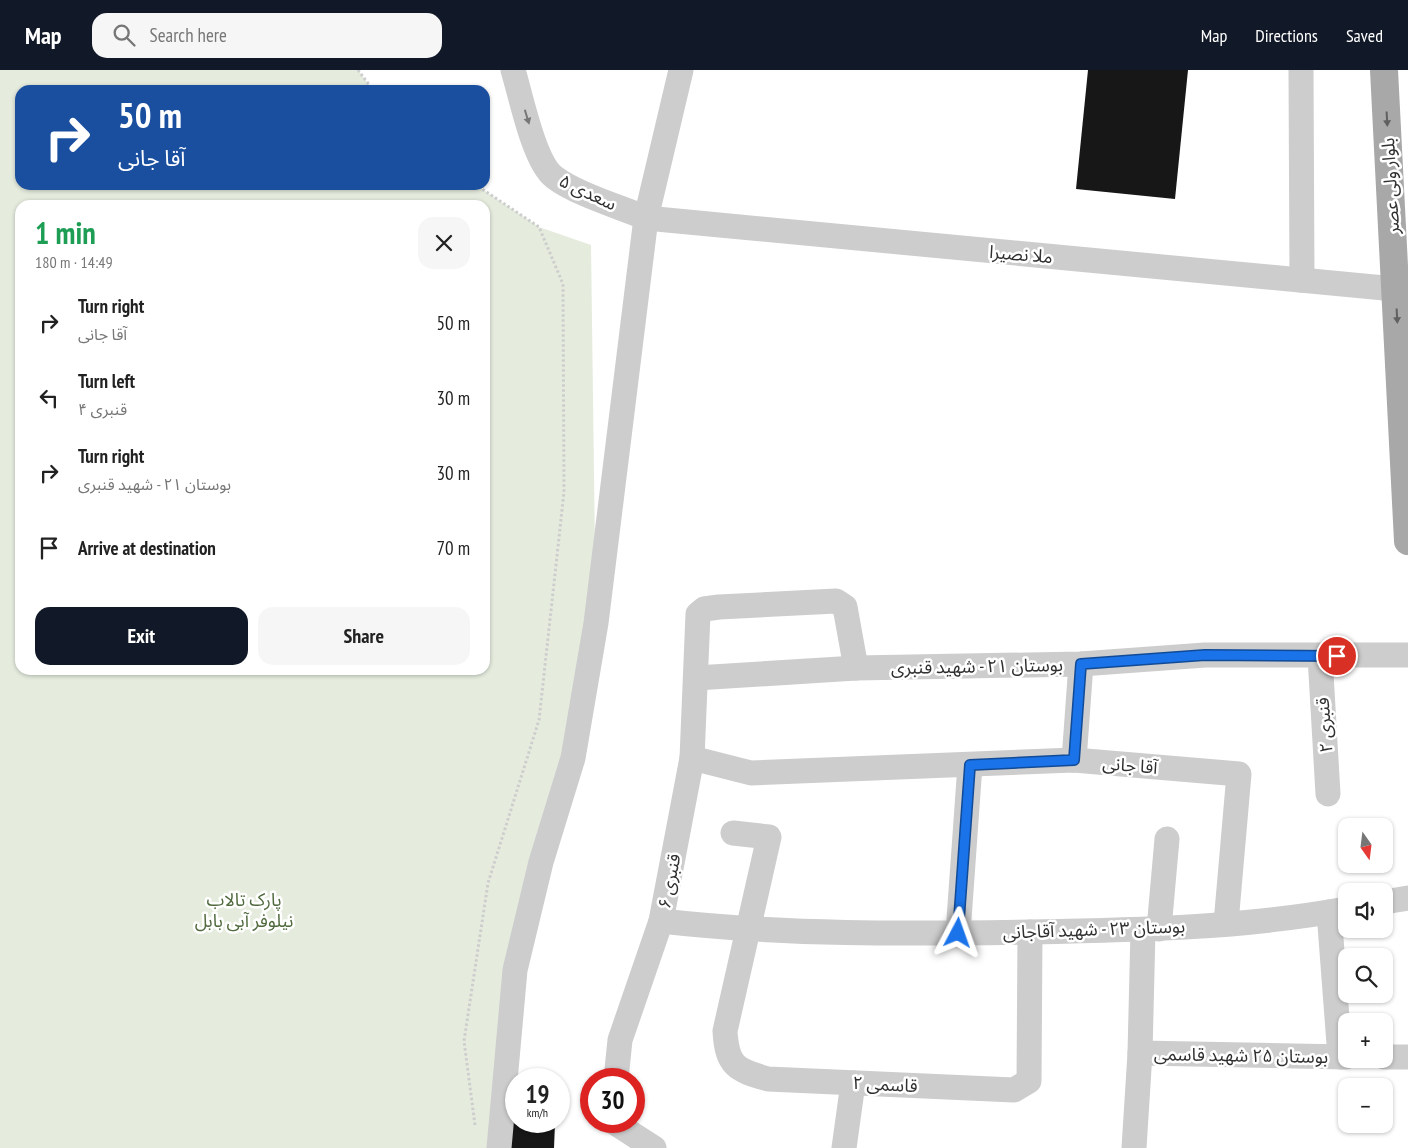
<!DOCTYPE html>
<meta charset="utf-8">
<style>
:root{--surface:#fff;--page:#f6f6f6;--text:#222;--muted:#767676;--accent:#111827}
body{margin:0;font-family:"PT Sans Narrow","Noto Sans Arabic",sans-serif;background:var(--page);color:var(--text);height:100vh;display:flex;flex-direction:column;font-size:19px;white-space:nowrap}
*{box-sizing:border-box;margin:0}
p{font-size:16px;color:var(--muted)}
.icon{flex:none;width:28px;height:28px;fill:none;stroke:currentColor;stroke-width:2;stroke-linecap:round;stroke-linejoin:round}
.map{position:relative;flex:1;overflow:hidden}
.sheet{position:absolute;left:15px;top:130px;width:475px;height:475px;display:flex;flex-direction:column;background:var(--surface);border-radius:15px;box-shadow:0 1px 4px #0004}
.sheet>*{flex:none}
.guide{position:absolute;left:15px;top:15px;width:475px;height:105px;border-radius:15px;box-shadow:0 1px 4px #0004;background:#1a4fa0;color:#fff;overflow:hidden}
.needle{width:32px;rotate:166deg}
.fabs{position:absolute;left:1338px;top:748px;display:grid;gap:10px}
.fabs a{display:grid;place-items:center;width:55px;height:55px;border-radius:10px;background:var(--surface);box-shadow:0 1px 4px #0004;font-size:25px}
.speed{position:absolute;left:505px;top:998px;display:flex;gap:10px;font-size:25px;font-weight:700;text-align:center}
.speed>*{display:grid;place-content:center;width:65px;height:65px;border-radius:50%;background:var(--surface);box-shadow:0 1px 4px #0004;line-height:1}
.speed small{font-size:12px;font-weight:400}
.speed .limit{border:8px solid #d22;background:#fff;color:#111}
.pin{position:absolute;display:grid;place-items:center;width:42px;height:42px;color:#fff;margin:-21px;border:2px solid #fff;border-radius:50%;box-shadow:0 1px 5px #0007}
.me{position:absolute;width:55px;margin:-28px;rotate:4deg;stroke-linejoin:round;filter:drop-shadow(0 0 4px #0008)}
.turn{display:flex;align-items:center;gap:18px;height:105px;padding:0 20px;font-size:22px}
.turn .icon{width:65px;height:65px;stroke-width:2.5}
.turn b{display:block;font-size:35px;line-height:42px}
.round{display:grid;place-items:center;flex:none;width:52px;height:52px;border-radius:15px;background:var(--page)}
.headline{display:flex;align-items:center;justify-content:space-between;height:85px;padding:0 20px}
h1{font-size:30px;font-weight:800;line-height:38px;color:#1e9e55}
.primary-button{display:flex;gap:10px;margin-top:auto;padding:10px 20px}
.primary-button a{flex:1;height:58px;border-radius:15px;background:var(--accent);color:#fff;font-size:20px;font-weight:800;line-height:58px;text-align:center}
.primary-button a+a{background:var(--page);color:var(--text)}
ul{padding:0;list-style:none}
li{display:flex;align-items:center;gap:15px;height:75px;padding:0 20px}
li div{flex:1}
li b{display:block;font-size:19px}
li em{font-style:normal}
header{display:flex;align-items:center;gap:30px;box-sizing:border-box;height:70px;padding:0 25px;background:var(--accent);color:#fff}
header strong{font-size:24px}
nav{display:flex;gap:28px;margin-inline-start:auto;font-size:18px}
.search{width:350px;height:45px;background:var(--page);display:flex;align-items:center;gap:12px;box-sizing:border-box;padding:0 18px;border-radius:15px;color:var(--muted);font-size:19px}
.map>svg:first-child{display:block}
.green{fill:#e5ecde;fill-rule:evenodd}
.building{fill:#171717}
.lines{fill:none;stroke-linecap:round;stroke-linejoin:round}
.path{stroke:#cdcdcd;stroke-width:3;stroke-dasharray:2.5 2.5;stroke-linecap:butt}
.minor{stroke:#cdcdcd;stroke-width:25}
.major{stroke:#a8a8a8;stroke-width:28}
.oneway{fill:#777}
.oneway2{fill:#606060}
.route-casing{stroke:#114b97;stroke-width:12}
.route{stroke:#1a73e8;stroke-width:9}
.labels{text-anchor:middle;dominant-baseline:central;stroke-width:5;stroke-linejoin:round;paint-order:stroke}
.street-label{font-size:18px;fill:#303030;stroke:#fff}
.park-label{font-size:18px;fill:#506a3e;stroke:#fff}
</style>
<header>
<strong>Map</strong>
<div class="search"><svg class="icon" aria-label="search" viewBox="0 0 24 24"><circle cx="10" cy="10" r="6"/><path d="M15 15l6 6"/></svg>Search here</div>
<nav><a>Map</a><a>Directions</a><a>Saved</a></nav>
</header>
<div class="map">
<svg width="1408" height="1078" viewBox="0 0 1408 1078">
<rect width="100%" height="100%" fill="#fff"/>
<!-- green -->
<path class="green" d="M0,0H358L373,20H20V115H476L539,157L591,175L596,553L541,792L499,1078H0ZM20,135H485V600H20Z"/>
<!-- building -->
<g class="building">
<polygon points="1088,0 1188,0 1175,129 1076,119"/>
<polygon points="509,1050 555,1053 554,1078 508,1078"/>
</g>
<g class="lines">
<!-- path -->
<g class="path">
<polyline points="358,0 373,20"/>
<polyline points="475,1055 464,971 488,813 539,650 564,422 563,214 539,157 476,115"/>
</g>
<!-- minor -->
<g class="minor">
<path d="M513,0C521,26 534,92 554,107C576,124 620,137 646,148L1395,219"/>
<polyline points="1301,0 1302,210"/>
<polyline points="1320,586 1328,724"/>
<polyline points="696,608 856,598 1081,594 1205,585 1408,585"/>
<polyline points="692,688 751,703 1074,690 1239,704 1226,853"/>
<polyline points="1074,690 1081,594"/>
<path d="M733,763L769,767L725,961C727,996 736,1000 768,1009L1014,1020L1029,1011L1030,862"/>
<polyline points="1384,832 1408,828"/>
<polyline points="1329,842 1340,987"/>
<path d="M661,851C784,865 907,864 1031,862C1136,860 1242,858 1346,839"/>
<polyline points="1159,859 1167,769"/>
<polyline points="958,863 970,695"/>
<polyline points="1140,983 1143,860"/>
<polyline points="1384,987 1408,987"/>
<polyline points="616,1009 620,970 661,851 692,688 698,544 704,539 719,537 836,531 845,537 856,598"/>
<polyline points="612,1051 654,1078"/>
<polyline points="499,1078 515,900 541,792 573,688 596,553 646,148 681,0"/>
<polyline points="844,1078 853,1013"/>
<polyline points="1134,1078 1140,983 1346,987"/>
</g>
<!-- major -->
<polyline class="major" points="1384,0 1408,471"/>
</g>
<!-- one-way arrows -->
<defs><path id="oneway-solid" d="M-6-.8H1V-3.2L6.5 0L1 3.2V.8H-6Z" transform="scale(1.25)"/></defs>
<use class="oneway" href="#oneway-solid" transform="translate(527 47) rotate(73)"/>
<g class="oneway2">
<use href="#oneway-solid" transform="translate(1387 49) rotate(87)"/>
<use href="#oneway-solid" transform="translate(1397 246) rotate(87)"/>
</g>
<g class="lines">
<defs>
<polyline id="route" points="958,863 970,695 1074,690 1081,594 1205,585 1337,586"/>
</defs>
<!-- route casing -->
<use href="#route" class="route-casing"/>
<!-- route -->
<use href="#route" class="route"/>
</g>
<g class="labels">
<!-- street labels -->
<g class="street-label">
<text transform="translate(1390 116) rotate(-93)">بلوار ولی عصر</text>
<text transform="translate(588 122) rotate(25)">سعدی ۵</text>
<text transform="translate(1021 184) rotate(5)">ملا نصیرا</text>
<text transform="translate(977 596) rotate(-1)">بوستان ۲۱ - شهید قنبری</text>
<text transform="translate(1324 655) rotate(-94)">قنبری ۲</text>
<text transform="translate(1130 695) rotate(5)">آقا جانی</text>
<text transform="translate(669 811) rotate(-79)">قنبری ۶</text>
<text transform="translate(1094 859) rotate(-2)">بوستان ۲۳ - شهید آقاجانی</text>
<text transform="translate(1241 985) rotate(1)">بوستان ۲۵ شهید قاسمی</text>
<text transform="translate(885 1014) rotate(3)">قاسمی ۲</text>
</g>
<!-- park labels -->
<g class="park-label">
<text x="244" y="829">پارک تالاب<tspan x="244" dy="21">نیلوفر آبی بابل</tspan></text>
</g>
</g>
</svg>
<div class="fabs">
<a><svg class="needle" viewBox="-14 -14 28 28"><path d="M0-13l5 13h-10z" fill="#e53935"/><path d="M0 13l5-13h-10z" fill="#767676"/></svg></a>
<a><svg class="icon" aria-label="sound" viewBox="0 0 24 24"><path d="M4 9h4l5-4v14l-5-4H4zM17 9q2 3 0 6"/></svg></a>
<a><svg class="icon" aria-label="search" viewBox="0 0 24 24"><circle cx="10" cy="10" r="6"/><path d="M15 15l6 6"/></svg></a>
<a>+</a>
<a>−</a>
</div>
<div class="speed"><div>19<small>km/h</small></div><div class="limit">30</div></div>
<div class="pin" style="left:1337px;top:586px;background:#d93025"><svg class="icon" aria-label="arrive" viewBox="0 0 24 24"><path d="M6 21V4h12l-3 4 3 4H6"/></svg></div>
<svg class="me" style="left:958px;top:863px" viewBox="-20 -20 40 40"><path d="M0-17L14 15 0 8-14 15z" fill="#1a73e8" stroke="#fff" stroke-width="4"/></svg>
<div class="guide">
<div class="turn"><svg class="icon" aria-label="right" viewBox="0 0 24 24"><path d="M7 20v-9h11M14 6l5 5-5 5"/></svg><div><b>50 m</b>آقا جانی</div></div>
</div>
<section class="sheet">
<div class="headline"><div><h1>1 min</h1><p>180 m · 14:49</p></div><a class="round"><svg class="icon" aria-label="close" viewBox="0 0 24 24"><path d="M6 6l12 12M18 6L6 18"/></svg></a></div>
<ul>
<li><svg class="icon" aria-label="right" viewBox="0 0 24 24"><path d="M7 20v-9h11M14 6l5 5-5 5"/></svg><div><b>Turn right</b><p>آقا جانی</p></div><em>50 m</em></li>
<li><svg class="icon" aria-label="left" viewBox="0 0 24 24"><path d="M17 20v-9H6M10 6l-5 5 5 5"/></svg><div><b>Turn left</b><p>قنبری ۴</p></div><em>30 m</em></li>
<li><svg class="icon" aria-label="right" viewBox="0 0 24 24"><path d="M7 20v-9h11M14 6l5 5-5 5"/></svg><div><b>Turn right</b><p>بوستان ۲۱ - شهید قنبری</p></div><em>30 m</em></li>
<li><svg class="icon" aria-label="arrive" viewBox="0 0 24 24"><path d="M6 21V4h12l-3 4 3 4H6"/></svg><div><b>Arrive at destination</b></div><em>70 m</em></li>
</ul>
<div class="primary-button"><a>Exit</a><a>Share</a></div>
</section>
</div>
